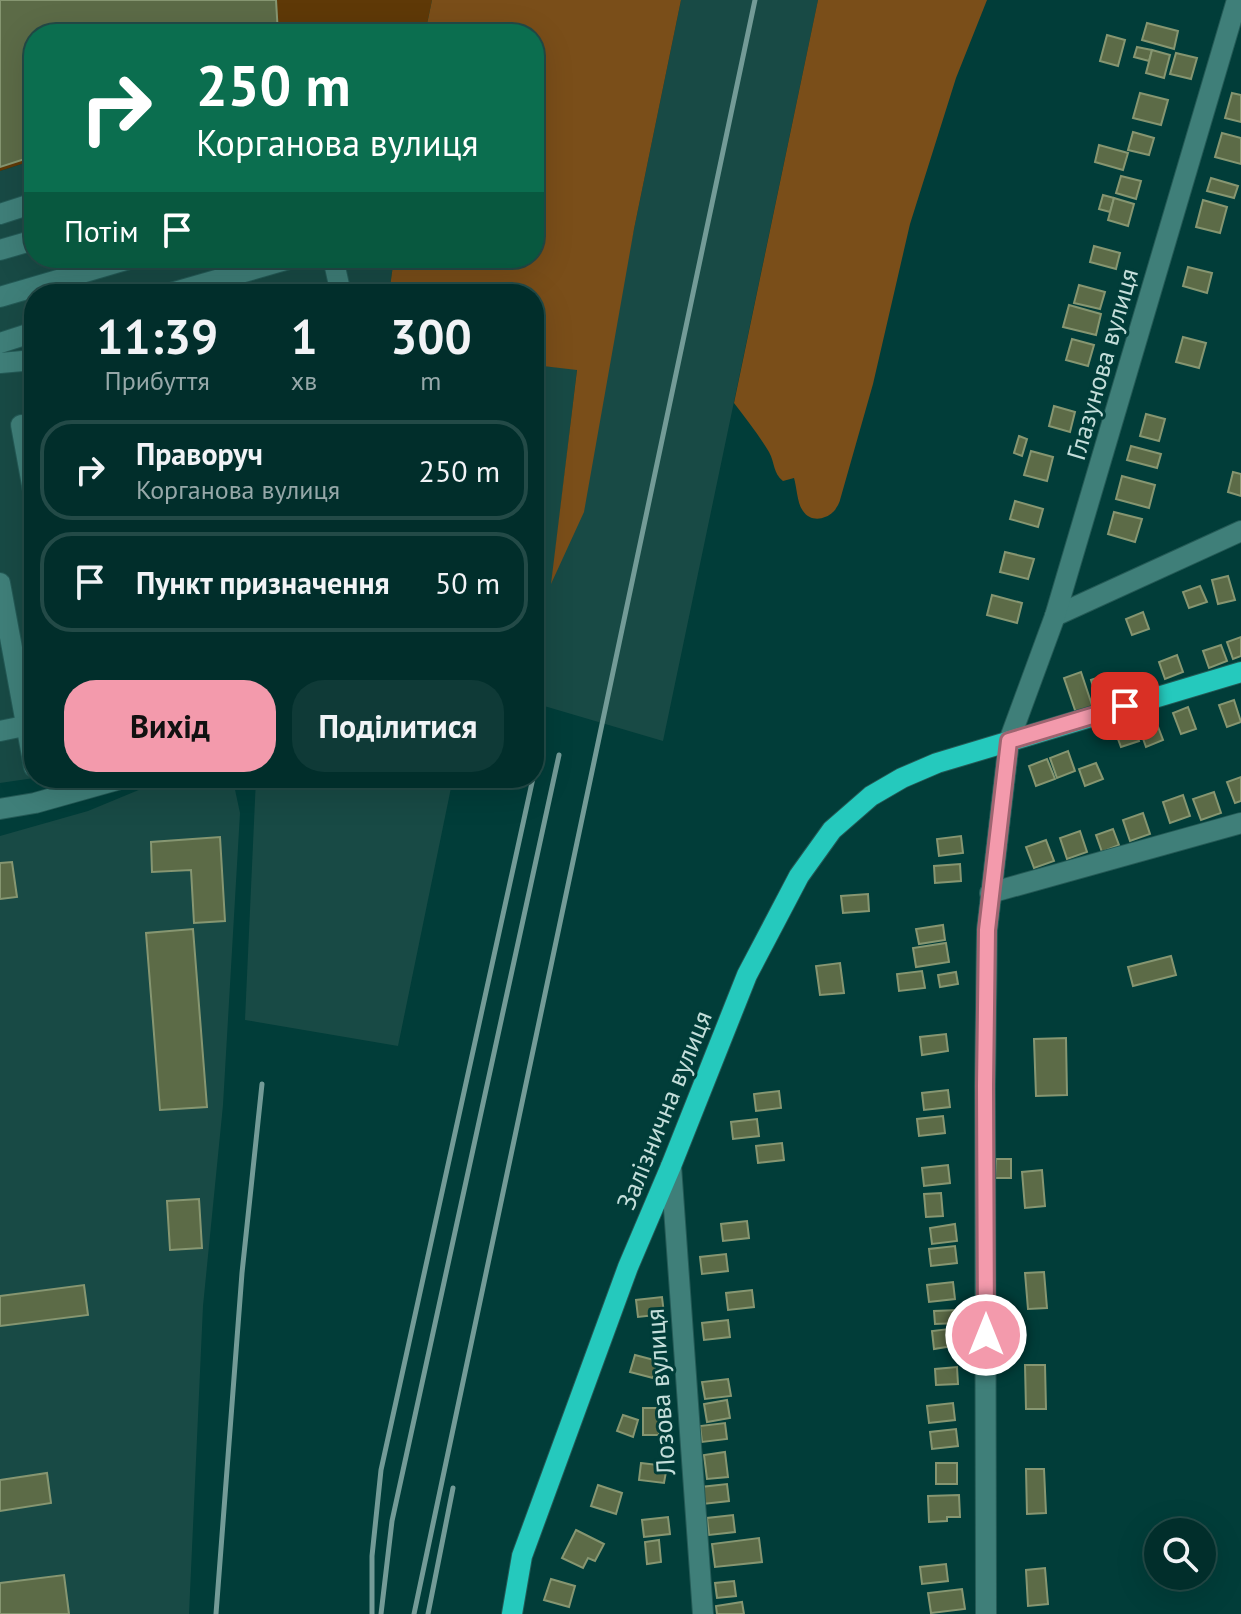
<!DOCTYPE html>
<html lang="uk">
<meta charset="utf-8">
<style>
:root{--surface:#012e2b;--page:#0f3a37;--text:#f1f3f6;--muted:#96a8a9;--line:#234a47;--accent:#f39aac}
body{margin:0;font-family:"PT Sans",sans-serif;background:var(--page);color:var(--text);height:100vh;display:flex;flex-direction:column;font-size:30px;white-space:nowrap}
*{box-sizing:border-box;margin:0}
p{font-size:26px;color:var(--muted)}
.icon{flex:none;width:44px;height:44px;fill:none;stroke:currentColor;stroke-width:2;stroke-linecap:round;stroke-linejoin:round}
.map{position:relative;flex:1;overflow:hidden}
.details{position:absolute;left:24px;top:284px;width:520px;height:504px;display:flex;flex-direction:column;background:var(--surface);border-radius:32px;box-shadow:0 8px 32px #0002,0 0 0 2px var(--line)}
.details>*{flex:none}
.hud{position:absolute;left:24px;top:24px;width:520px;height:244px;border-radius:32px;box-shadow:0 8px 32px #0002,0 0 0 2px var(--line);background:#0b6e4f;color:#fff;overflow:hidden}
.tools{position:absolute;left:1144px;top:1518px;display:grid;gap:16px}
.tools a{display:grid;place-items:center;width:72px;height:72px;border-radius:50%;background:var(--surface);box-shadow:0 8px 32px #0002,0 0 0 2px var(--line);font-size:40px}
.pin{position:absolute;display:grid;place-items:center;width:68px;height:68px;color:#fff;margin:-34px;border-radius:16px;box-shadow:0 4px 12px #0006}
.me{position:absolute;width:88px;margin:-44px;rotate:0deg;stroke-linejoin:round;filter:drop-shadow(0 0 6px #0008)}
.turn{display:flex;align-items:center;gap:28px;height:168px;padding:0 40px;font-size:36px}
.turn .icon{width:104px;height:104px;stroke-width:2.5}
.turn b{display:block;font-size:56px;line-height:68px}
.then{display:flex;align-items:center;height:76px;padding:0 40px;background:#0003;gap:16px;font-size:30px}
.eta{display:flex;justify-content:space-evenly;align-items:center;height:136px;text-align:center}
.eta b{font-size:48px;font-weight:800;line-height:56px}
.action{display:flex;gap:16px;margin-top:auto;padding:16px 40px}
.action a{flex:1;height:92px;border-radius:32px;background:var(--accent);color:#111;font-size:32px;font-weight:800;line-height:92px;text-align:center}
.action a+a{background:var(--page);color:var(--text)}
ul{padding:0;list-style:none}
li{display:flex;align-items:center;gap:24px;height:100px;margin:0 16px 12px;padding:0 24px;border:4px solid var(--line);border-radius:32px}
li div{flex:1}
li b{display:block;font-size:30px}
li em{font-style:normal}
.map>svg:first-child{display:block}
.built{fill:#184a45}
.green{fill:#5f3907}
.forest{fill:#7a4e19}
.building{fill:#5c6b47;stroke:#869671;stroke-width:2}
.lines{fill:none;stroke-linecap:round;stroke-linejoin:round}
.minor-casing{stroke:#245a56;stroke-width:22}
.major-casing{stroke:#245a56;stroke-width:22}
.minor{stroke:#3f7f79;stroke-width:20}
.major{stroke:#25c9bd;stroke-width:20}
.rail{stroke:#739b97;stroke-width:5}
.route-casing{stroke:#9e6470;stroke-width:20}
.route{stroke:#f39aac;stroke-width:14}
.labels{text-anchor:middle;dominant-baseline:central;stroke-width:6;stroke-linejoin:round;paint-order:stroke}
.street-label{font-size:26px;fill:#c4deda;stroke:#013d39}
</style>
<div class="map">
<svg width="1241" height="1614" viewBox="0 0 1241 1614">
<rect width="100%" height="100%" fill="#013d39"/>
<!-- built -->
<g class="built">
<polygon points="681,0 818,0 663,741 534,703 534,365 577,369 552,581 634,229"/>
<polygon points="34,160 34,258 394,258 389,294 34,294 34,778 0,783 0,171"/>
<polygon points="256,778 453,778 398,1046 245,1020"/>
<polygon points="212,779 234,785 240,813 223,1105 203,1306 189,1614 0,1614 0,836 88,811 158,782"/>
</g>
<!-- green -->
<polygon class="green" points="0,0 432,0 425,34 34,34 34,160 0,171"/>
<!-- forest -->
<g class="forest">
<polygon points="432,0 681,0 634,229 584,512 551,584 577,370 534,365 534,294 389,294 394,258 534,258 534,34 425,34"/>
<path d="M818,0H987L956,78L910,224L873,384L840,500C840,502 835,511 833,512C825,520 810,522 803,511C797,503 797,488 794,478L783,481C773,473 775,463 769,452C759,435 746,419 734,403Z"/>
</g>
<!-- building -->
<g class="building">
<polygon points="0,0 276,0 278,34 34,34 34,156 0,167"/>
<polygon points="1147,23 1178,31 1174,49 1142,40"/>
<polygon points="1107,35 1125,40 1118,66 1100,61"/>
<polygon points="1137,47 1152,50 1149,61 1134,57"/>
<polygon points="1152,50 1170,55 1164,78 1146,73"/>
<polygon points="1176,53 1197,58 1191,79 1170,74"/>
<polygon points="1140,93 1168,100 1161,125 1133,118"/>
<polygon points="1232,93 1241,95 1241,122 1225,118"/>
<polygon points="1133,132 1154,138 1149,155 1128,150"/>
<polygon points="1222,133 1241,138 1241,164 1215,157"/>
<polygon points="1099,145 1128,153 1123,170 1095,162"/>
<polygon points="1121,176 1141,181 1136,199 1116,193"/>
<polygon points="1211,178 1238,186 1234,198 1207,191"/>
<polygon points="1103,195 1114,198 1110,212 1099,209"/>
<polygon points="1114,198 1134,204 1128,226 1108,220"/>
<polygon points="1203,200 1227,207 1220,233 1196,227"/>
<polygon points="1094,246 1120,253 1116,269 1090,262"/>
<polygon points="1188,267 1212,273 1207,293 1183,286"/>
<polygon points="1079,285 1105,292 1100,309 1074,303"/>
<polygon points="1069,305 1101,314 1096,335 1063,327"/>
<polygon points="1183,337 1206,343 1199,368 1176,362"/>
<polygon points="1072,339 1094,345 1088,366 1066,360"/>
<polygon points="1054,406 1075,412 1070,432 1049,426"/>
<polygon points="1146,414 1165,419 1159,441 1140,436"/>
<polygon points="1019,436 1027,439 1022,456 1014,453"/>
<polygon points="1131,446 1161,454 1157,468 1127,460"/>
<polygon points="1031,451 1053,457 1047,481 1024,475"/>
<polygon points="1233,472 1241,474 1241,496 1228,492"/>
<polygon points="1122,476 1155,485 1149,508 1116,499"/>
<polygon points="1015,501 1043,509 1038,527 1010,519"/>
<polygon points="1114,512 1142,519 1135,542 1108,534"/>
<polygon points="1005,552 1034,559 1028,579 1000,572"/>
<polygon points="1228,576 1235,600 1218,604 1212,580"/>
<polygon points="1200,586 1207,602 1189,608 1183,592"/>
<polygon points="992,595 1022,603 1017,623 987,615"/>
<polygon points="1143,612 1149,629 1132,635 1126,619"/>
<polygon points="1241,637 1241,656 1233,659 1227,642"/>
<polygon points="1221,645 1227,661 1209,668 1203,651"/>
<polygon points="1177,655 1183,672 1165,679 1159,662"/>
<polygon points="1081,672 1093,708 1076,713 1064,678"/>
<polygon points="1109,674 1116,697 1098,703 1091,680"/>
<polygon points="1234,700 1241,722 1227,727 1219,705"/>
<polygon points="1188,707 1196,729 1181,734 1173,713"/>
<polygon points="1133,724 1139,741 1121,747 1115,731"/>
<polygon points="1157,724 1163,740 1146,747 1140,730"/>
<polygon points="1068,751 1075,771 1057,778 1050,758"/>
<polygon points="1047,759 1055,779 1036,786 1029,766"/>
<polygon points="1096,763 1103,779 1085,786 1079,769"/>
<polygon points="1241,777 1241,801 1235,803 1227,782"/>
<polygon points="1214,792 1221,813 1201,820 1193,799"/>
<polygon points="1183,795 1190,816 1170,823 1163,802"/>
<polygon points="1143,813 1150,834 1130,841 1123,820"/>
<polygon points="1113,829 1119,845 1102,852 1096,835"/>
<polygon points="1080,831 1087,852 1067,859 1060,838"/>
<polygon points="961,836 963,853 939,856 937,839"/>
<polygon points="220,837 225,921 194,923 191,870 152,872 151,842"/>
<polygon points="1046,840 1054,861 1034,868 1026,847"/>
<polygon points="12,862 17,897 0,899 0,863"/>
<polygon points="960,864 961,881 935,883 934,866"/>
<polygon points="868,894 869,911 843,913 841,896"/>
<polygon points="943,925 945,940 919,944 916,929"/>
<polygon points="193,929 207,1107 160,1110 146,933"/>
<polygon points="946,943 949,962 916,967 913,948"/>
<polygon points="1171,956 1176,975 1133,986 1128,967"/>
<polygon points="840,963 844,993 820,995 816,966"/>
<polygon points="922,971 925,988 899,991 897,974"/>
<polygon points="956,972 958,984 940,987 938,975"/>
<polygon points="946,1034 948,1051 922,1055 920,1037"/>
<polygon points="1066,1038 1067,1095 1036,1096 1034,1039"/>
<polygon points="948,1090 950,1107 924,1110 922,1093"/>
<polygon points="779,1091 781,1108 756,1111 754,1094"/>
<polygon points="943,1116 945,1133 919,1136 917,1119"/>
<polygon points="757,1119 759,1136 733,1139 731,1122"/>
<polygon points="782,1143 784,1160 758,1163 756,1146"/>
<polygon points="996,1159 1011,1159 1011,1178 995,1178"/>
<polygon points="948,1165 950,1183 924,1186 922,1168"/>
<polygon points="1042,1170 1045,1206 1025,1208 1022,1172"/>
<polygon points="941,1193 943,1216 926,1217 924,1194"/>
<polygon points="199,1199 202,1248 170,1250 167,1201"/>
<polygon points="747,1221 749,1238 723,1241 721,1224"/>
<polygon points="955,1224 957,1241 932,1244 930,1228"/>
<polygon points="955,1246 957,1263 931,1266 929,1249"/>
<polygon points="726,1254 728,1271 702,1274 700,1257"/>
<polygon points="1044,1272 1047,1308 1028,1309 1025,1273"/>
<polygon points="953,1282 955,1299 929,1302 927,1285"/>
<polygon points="84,1285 88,1315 0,1326 0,1296"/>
<polygon points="752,1290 754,1307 728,1310 726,1293"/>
<polygon points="662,1297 664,1314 638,1317 636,1300"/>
<polygon points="958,1310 958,1323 935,1324 934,1311"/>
<polygon points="728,1320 730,1337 704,1340 702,1323"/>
<polygon points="957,1328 959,1345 934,1349 932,1331"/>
<polygon points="635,1355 658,1361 653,1378 630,1372"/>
<polygon points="1025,1365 1045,1365 1046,1409 1026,1409"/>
<polygon points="957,1367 958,1384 936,1385 935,1369"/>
<polygon points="728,1379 731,1396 705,1399 702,1382"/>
<polygon points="727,1400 730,1418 707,1422 704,1404"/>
<polygon points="953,1403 955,1420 929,1423 927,1406"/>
<rect x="643" y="1408" width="16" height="27"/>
<polygon points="623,1415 638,1420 633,1437 617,1431"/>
<polygon points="725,1423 727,1439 702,1442 700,1426"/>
<polygon points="956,1429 958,1446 932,1449 930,1432"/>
<polygon points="725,1452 728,1477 707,1479 704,1455"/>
<polygon points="641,1463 667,1466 664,1483 639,1480"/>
<rect x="936" y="1463" width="21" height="21"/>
<polygon points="1026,1469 1044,1469 1046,1513 1027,1514"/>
<polygon points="47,1473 51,1503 0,1511 0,1480"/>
<polygon points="727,1484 729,1501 703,1504 701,1487"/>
<polygon points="598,1485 622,1493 616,1514 591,1506"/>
<polygon points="959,1495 960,1517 947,1517 947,1521 929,1522 928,1496"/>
<polygon points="733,1515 735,1532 709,1535 707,1518"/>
<polygon points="668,1517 670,1534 644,1537 642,1520"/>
<polygon points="576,1530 604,1544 595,1561 588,1558 583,1568 562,1558"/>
<polygon points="759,1538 762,1562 715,1567 712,1544"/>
<polygon points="659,1540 661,1562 647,1564 645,1542"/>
<polygon points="946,1564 948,1581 922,1584 920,1567"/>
<polygon points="1045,1568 1048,1604 1028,1606 1026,1570"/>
<polygon points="64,1575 69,1614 0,1614 0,1583"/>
<polygon points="551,1579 575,1586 569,1607 544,1600"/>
<polygon points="734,1581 736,1596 717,1598 715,1583"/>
<polygon points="962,1589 965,1609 931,1613 928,1593"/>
<polygon points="742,1602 744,1614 717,1614 716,1606"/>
</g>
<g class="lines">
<defs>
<g id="minor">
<polyline points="0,214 34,203"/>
<polyline points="0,250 34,240"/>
<polyline points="333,258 341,294"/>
<polyline points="167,294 293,258"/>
<polyline points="0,297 133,258"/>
<polyline points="0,343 34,332"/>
<polyline points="0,363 34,360"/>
<polyline points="21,425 34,496"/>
<polyline points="0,583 34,767"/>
<polyline points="1055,616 1241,531"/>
<polyline points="0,731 34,724"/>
<polyline points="0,809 35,803 124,778"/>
<polyline points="990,893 1241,823"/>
<polyline points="671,1166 703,1614"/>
<polyline points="986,1614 985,1086 987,930 1009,741 1055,616 1237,0"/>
</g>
<polyline id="major" points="512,1614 522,1556 628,1267 671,1166 747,975 799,876 832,830 871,796 902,778 937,763 1241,672"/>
</defs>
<!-- minor casing -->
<use href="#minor" class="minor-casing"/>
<!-- major casing -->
<use href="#major" class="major-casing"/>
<!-- minor -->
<use href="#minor" class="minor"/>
<!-- major -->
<use href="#major" class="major"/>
<!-- rail -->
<g class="rail">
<polyline points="534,775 539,751"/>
<polyline points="216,1614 242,1273 262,1084"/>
<polyline points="372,1614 372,1556 381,1470 533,778"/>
<polyline points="381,1614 392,1521 559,755"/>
<polyline points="414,1614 755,0"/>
<polyline points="428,1614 453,1488"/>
</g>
</g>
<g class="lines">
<defs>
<polyline id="route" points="986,1335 985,1086 987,930 1009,741 1125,706"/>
</defs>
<!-- route casing -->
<use href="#route" class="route-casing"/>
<!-- route -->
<use href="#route" class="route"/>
</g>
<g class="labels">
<!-- street labels -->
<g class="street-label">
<text transform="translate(1102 364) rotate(-74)">Глазунова вулиця</text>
<text transform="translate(664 1110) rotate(-68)">Залізнична вулиця</text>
<text transform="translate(660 1392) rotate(-94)">Лозова вулиця</text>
</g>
</g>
</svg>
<div class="tools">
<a><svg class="icon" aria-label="search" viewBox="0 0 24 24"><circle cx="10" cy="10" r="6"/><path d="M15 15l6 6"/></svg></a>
</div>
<div class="pin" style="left:1125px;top:706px;background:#d93025"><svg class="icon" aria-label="arrive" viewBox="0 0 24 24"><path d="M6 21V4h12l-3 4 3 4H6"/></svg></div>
<svg class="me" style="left:986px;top:1335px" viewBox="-20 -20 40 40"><circle r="17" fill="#f39aac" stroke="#fff" stroke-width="3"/><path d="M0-11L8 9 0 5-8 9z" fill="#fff"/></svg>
<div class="hud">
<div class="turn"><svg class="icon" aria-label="right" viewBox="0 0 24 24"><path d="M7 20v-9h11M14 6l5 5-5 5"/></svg><div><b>250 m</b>Корганова вулиця</div></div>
<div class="then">Потім<svg class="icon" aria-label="arrive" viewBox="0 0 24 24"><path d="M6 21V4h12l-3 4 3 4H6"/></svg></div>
</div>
<section class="details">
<div class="eta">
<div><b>11:39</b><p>Прибуття</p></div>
<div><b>1</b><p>хв</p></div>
<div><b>300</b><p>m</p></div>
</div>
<ul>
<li><svg class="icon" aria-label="right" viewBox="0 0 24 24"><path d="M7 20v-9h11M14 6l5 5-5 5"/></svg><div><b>Праворуч</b><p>Корганова вулиця</p></div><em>250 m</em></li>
<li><svg class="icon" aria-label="arrive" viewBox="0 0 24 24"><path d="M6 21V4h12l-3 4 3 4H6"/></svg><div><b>Пункт призначення</b></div><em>50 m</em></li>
</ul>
<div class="action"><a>Вихід</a><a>Поділитися</a></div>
</section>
</div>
